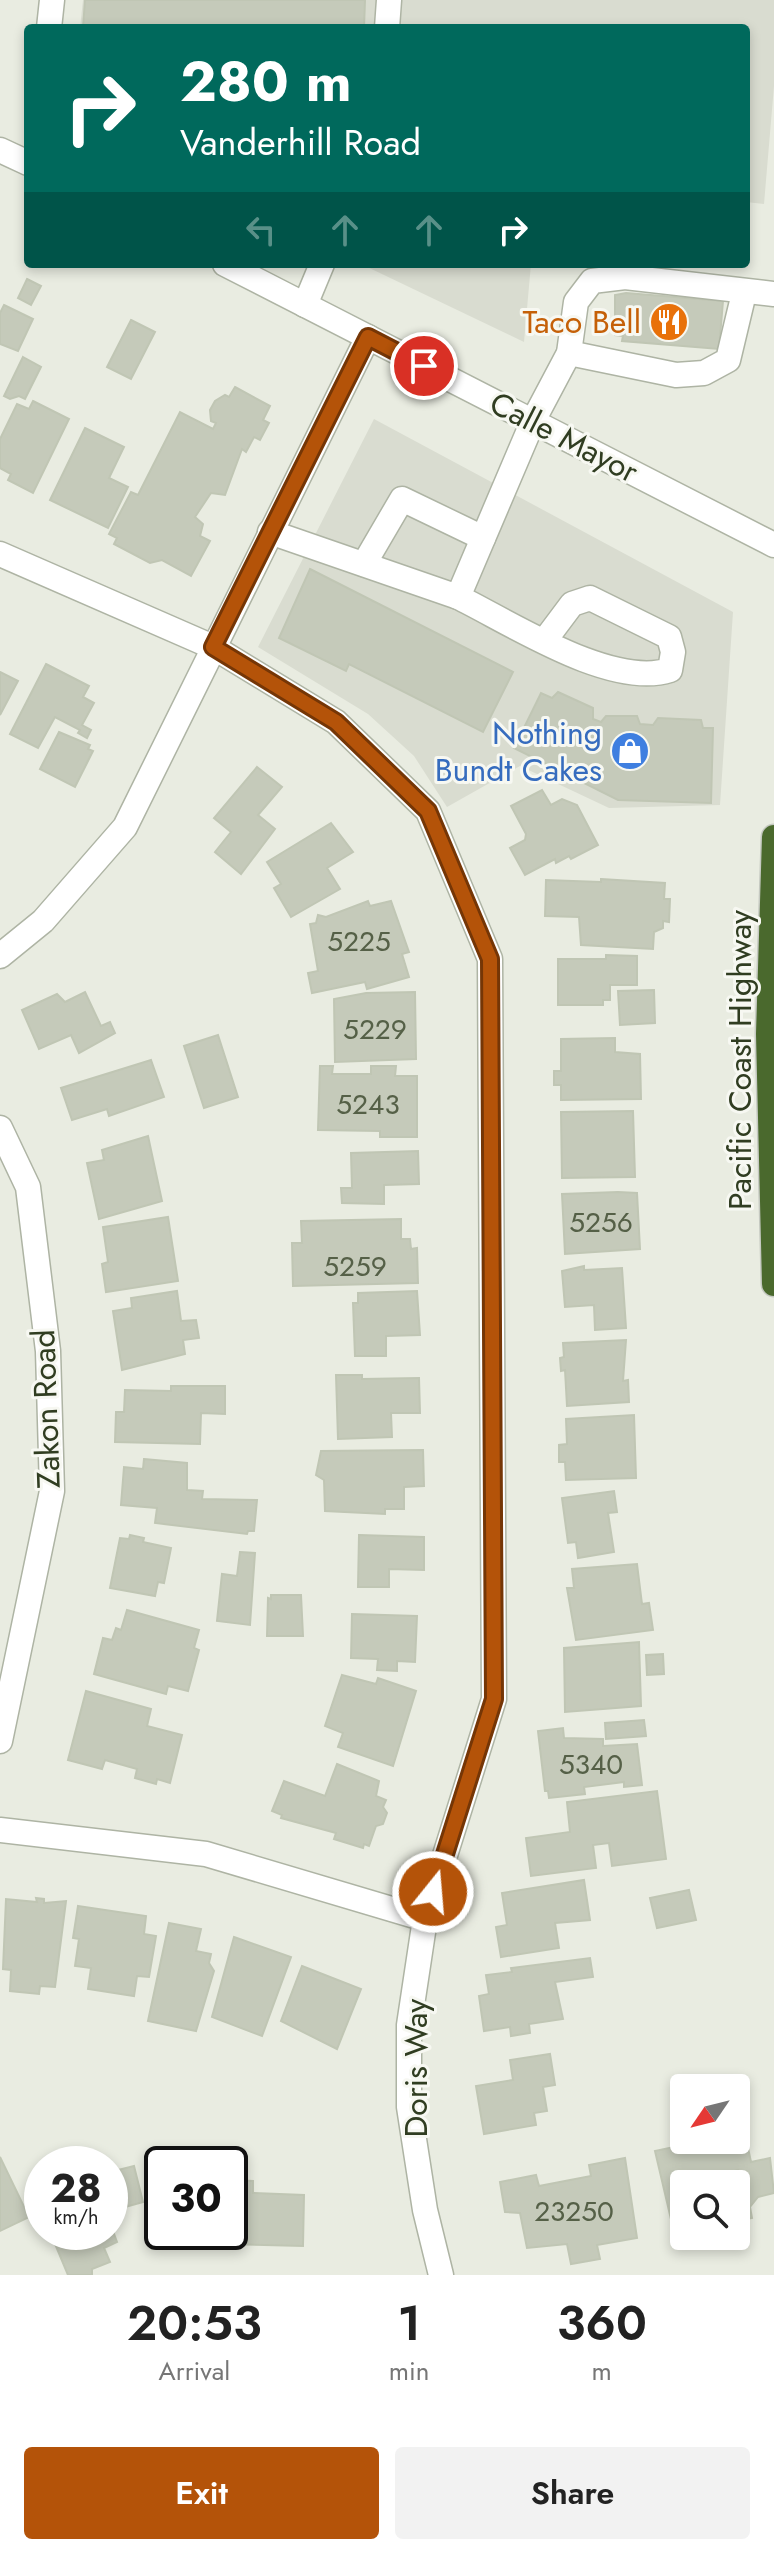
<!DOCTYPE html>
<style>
:root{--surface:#fff;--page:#f2f2f2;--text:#222;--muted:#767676;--accent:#b45309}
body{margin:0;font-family:Jost,sans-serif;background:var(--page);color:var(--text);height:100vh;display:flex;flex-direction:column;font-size:30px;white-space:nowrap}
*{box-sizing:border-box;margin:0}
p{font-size:26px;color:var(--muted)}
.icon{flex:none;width:44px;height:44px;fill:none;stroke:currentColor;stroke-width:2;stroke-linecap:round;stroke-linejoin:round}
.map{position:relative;height:2275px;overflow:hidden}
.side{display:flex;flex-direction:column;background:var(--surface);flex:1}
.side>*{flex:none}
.guide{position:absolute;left:24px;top:24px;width:726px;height:244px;border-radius:8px;box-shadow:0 4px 12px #0003;background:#00695c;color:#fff;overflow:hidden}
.needle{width:52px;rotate:235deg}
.buttons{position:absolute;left:670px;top:2074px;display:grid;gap:16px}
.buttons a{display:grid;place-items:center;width:80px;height:80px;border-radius:8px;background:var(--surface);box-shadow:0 4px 12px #0003;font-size:40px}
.speed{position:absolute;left:24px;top:2146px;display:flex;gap:16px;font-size:40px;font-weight:700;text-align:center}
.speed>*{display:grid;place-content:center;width:104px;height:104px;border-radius:50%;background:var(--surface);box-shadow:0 4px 12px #0003;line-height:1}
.speed small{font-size:20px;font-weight:400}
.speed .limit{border:4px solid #111;border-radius:12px;background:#fff;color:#111}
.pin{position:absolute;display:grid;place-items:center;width:68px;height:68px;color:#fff;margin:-34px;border:4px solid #fff;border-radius:50%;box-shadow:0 2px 8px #0007}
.me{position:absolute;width:88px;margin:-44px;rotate:17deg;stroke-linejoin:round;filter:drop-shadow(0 0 6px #0008)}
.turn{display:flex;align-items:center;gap:28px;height:168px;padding:0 24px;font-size:36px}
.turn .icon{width:104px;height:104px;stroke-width:2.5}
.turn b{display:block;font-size:56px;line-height:68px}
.lanes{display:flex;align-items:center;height:76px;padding:0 24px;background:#0003;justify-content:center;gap:40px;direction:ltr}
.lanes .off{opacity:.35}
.eta{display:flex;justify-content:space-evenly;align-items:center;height:136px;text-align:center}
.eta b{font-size:48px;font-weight:600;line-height:56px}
.cta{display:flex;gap:16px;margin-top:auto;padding:16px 24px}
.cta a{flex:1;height:92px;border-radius:8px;background:var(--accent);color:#fff;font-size:32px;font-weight:600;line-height:92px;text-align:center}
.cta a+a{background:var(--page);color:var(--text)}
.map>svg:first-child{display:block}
.built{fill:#d9dcd0}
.building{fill:#c5caba;stroke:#c0c6b4;stroke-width:2}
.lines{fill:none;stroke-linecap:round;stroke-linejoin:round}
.minor-casing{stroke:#aeb4a4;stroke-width:27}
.highway-casing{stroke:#c5c9c1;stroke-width:27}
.minor{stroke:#fff;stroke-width:24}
.highway{stroke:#4a692d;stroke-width:24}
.route-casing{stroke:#753606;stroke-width:20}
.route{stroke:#b45309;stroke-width:14}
.labels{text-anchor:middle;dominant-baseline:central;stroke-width:6;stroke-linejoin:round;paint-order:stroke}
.number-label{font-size:28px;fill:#556047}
.food-label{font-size:32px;fill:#c56008;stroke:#f7f8f2;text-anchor:end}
.street-label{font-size:32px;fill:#303d21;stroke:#f7f8f2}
.shop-label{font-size:32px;fill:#366cbe;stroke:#f7f8f2;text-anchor:end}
</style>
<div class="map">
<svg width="774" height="2275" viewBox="0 0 774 2275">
<rect width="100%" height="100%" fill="#e9ece1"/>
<!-- built -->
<g class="built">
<polygon points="83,0 774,0 774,86 764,204 746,202 746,28 80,28"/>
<polygon points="361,264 531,264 524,342"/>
<polygon points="374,419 733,612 720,805 609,808 520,766 447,807 414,756 368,714 258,647"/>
</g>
<!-- building -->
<g class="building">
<polygon points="85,0 365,0 364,28 83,28"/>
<polygon points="27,279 41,286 31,305 18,298"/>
<polygon points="626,293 723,301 719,349 622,341 623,336 615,335 615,295"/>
<polygon points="4,305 33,319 18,351 0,344 0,313"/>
<polygon points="131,320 155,332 131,379 107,367"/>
<polygon points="23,357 41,367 25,399 19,396 10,399 4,396"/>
<polygon points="235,387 270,406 263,420 269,423 260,440 254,437 246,452 242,449 225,495 211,493 195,517 203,524 200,536 210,541 191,576 162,560 150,563 114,544 117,538 109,534 131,492 138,495 180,412 213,429 216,423 211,421 210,410 215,401 225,395 229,397"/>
<polygon points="33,401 69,419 33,493 8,480 11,474 0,468 0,439 17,404 29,409"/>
<polygon points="85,428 124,447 109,478 128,487 108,528 50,500"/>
<polygon points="310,569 513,672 483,732 349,664 346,671 279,638"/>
<polygon points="46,664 89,686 83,697 94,703 82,725 91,730 87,738 78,733 80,730 55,717 38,748 10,734"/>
<polygon points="0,672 18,681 0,715"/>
<polygon points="558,692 593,708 593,719 601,722 606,716 637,716 640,724 653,725 658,718 701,720 703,728 713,728 711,803 618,800 514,748 541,693 552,698"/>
<polygon points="59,732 90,745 88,749 93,751 75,787 40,769"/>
<polygon points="257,767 282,787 258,815 275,829 241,874 215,852 231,832 214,818"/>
<polygon points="542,790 551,805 562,799 577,805 598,845 571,859 569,856 556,863 555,859 525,875 510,848 525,840 526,834 511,806"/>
<polygon points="331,823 353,852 327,868 340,889 291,917 274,888 281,884 267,862"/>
<polygon points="601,879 665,883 664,899 670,899 669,922 663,921 663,928 654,932 653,949 581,945 579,917 545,916 546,880 601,882"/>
<polygon points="368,901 370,906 391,901 409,952 402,954 409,977 367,989 365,982 312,993 308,973 318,971 310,924 316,923 318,915 326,917"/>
<polygon points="606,955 637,956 637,985 610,985 610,1000 603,1000 603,1005 558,1005 558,959 606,959"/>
<polygon points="654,990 655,1023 620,1025 618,991"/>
<polygon points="85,992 101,1026 110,1022 115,1033 79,1053 71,1035 39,1049 22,1010 57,994 65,1002"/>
<polygon points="415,992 416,1059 335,1062 334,999 366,993"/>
<polygon points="218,1035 238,1097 204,1108 184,1046"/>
<polygon points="615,1038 615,1052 640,1054 641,1099 561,1100 561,1085 554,1085 554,1071 561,1071 561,1039"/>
<polygon points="151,1060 164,1097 109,1116 107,1109 72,1120 61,1088"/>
<polygon points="320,1066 333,1066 332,1074 371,1074 371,1066 396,1066 395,1076 417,1076 417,1137 380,1137 380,1131 318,1130"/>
<polygon points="633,1111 635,1177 562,1178 561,1112"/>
<polygon points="148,1136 162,1201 99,1219 87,1163 104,1160 102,1150"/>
<polygon points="418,1151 419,1184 384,1185 384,1204 342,1203 341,1188 352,1188 351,1153"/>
<polygon points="618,1192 637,1193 640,1249 565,1254 562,1194"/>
<polygon points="168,1217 178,1281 106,1292 102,1264 108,1262 103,1227"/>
<polygon points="401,1219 401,1239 410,1239 411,1249 417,1248 418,1283 293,1286 292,1243 302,1243 301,1221"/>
<polygon points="584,1266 584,1270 622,1268 626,1328 595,1330 594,1305 565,1307 562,1271"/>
<polygon points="177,1291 181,1321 196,1320 199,1338 183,1340 185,1354 122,1370 113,1311 132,1308 131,1298"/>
<polygon points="417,1291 420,1335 386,1336 386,1356 355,1356 353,1303 358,1303 358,1293"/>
<polygon points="626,1340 623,1381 628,1380 629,1402 567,1406 565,1370 561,1371 560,1358 564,1357 563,1343"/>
<polygon points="336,1375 362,1375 362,1379 419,1378 420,1413 391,1413 392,1437 338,1439"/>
<polygon points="171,1386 225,1386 225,1414 201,1413 200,1444 115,1442 116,1412 124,1412 125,1390 171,1391"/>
<polygon points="634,1415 636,1478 566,1480 565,1462 559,1462 559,1445 567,1444 566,1419"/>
<polygon points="423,1450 424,1486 404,1487 404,1509 385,1509 385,1514 325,1511 324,1480 316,1475 321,1451"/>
<polygon points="144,1459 187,1463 187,1490 203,1491 202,1499 257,1500 254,1531 248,1531 247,1534 155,1523 157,1508 121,1505 124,1467 143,1469"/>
<polygon points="614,1491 617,1512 608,1513 614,1552 578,1558 576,1542 568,1543 562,1498"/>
<polygon points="130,1535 144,1538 143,1542 171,1548 164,1583 158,1582 155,1596 110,1588 120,1538 129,1539"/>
<polygon points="359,1535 424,1537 424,1570 389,1569 389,1587 358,1587"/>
<polygon points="240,1552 255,1553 250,1625 217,1621 222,1574 237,1576"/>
<polygon points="637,1564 642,1604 649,1603 653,1630 576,1640 567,1588 574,1588 572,1569"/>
<polygon points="271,1595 301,1595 303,1636 267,1636 268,1598 271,1599"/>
<polygon points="127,1610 199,1630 194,1648 199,1650 188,1691 168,1686 166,1694 94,1674 103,1638 112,1640 116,1628 121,1630"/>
<polygon points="352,1614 417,1616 415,1662 397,1661 397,1671 377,1670 378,1659 351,1658"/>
<polygon points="639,1642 641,1706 565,1712 564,1648"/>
<polygon points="663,1654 664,1674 647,1675 646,1655"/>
<polygon points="342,1675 376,1684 378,1678 416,1691 393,1766 338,1747 343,1733 325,1726"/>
<polygon points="86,1691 151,1709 147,1726 182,1735 170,1783 157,1779 156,1784 135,1778 137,1769 105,1760 102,1769 68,1760"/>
<polygon points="644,1720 646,1736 606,1739 605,1723"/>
<polygon points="563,1728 564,1738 603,1739 603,1746 637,1744 642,1785 624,1787 624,1782 584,1787 585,1794 549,1798 548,1791 545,1791 538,1731"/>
<polygon points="337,1764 379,1781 376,1796 386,1800 383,1807 387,1813 383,1824 376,1826 369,1846 364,1844 363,1848 334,1839 336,1833 281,1818 282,1815 272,1811 284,1781 325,1796"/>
<polygon points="657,1791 666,1859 612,1866 609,1843 593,1845 596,1868 531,1876 526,1838 570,1832 567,1802"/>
<polygon points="584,1880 590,1920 555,1923 559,1948 501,1957 496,1927 507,1925 502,1893"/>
<polygon points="689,1890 696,1920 657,1928 650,1898"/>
<polygon points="36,1898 44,1899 44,1903 66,1901 55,1987 40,1986 39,1994 10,1991 11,1970 3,1969 6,1899 37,1902"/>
<polygon points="78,1906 146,1916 144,1934 156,1936 149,1977 137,1976 134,1996 88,1989 91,1968 75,1966 79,1939 73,1938"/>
<polygon points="169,1923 201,1929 196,1951 211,1954 209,1963 214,1971 196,2031 148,2021"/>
<polygon points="234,1937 291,1957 262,2036 212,2017"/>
<polygon points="590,1958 593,1977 555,1982 563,2019 529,2024 530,2033 511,2036 510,2027 484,2031 479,1996 489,1994 486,1975 512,1972 511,1968"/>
<polygon points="302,1966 361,1989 337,2049 281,2021"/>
<polygon points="550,2054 555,2085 543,2087 547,2111 534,2113 536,2125 484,2134 476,2086 513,2080 510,2060"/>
<polygon points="744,2129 751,2162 770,2158 774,2193 758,2197 750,2207 752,2218 736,2221 736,2194 741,2187 738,2170 713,2176 707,2184 684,2184 684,2234 683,2230 674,2232 655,2151 679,2146 680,2151 716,2143 715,2140 736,2140 736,2131"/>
<polygon points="0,2157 29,2217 0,2231"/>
<polygon points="625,2158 637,2238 597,2245 600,2259 571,2264 567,2244 527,2248 520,2213 505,2212 500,2182 536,2175 539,2186 591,2176 589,2165"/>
<polygon points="134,2166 143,2202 111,2211 110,2172"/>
<polygon points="230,2180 253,2181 253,2193 304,2195 303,2246 224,2244 225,2234 230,2232"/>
<polygon points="110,2223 117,2242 104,2248 110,2262 92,2269 92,2275 68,2275 50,2232 110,2232"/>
</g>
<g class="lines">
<defs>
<g id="minor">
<polyline points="49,28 52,0"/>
<polyline points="387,28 389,0"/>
<polyline points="0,150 28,163"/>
<polyline points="225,264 774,545"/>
<polyline points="305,305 322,264"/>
<polyline points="569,353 676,375 704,373 728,360 744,293"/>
<polyline points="270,532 458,597 533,421 569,353 576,302 592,281 625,277 774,294"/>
<polyline points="0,554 213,647 336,722 428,811 490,959 494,1699 425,1919 409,2025 409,2107 425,2210 441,2275"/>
<polyline points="364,564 402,499 483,538"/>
<path d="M458,597C511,623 611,689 670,670L673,652L669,637L590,598L572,604L545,640"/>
<polyline points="0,956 43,921 125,827 368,337"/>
<polyline points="0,1128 28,1187 48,1351 52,1491 0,1741"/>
<polyline points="0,1830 206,1854 425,1919"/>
</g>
<polyline id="highway" points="774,837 768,1034 774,1284"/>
</defs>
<!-- minor casing -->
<use href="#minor" class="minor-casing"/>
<!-- highway casing -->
<use href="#highway" class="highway-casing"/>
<!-- minor -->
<use href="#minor" class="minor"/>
<!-- highway -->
<use href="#highway" class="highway"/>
</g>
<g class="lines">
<defs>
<polyline id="route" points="424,366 368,337 213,647 336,722 428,811 490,959 494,1699 433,1892"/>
</defs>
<!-- route casing -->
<use href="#route" class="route-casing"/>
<!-- route -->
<use href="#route" class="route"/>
</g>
<!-- icons -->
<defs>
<symbol id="restaurant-disc" viewBox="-11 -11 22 22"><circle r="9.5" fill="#e8710a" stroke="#f7f8f2"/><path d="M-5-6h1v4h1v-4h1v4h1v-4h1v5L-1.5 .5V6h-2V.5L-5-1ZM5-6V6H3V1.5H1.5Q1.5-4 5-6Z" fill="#fff"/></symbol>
<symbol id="shop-disc" viewBox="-11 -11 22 22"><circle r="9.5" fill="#3f7fe0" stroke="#f7f8f2"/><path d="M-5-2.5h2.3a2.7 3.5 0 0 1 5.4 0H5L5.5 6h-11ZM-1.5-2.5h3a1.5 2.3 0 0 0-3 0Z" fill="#fff"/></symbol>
</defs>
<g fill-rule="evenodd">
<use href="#restaurant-disc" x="647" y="300" width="44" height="44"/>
<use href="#shop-disc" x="608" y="729" width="44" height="44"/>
</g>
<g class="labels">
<!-- number labels -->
<g class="number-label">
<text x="359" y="941">5225</text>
<text x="375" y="1029">5229</text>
<text x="368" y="1104">5243</text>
<text x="601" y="1222">5256</text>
<text x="355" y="1266">5259</text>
<text x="591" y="1764">5340</text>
<text x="574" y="2211">23250</text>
</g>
<!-- food labels -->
<g class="food-label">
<text x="641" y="322">Taco Bell</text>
</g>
<!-- street labels -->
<g class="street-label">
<text transform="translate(564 437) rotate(27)">Calle Mayor</text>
<text transform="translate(740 1060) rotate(-90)">Pacific Coast Highway</text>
<text transform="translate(46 1409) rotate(-92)">Zakon Road</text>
<text transform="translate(416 2068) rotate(-90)">Doris Way</text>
</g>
<!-- shop labels -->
<g class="shop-label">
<text x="602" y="733">Nothing<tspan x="602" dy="37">Bundt Cakes</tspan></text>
</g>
</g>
</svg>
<div class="buttons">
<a><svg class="needle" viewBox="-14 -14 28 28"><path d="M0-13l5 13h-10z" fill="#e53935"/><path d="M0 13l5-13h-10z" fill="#767676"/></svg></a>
<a><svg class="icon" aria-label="search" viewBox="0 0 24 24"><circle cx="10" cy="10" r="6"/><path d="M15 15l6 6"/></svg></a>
</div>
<div class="speed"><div>28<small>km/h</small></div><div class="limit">30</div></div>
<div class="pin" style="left:424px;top:366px;background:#d93025"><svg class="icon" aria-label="arrive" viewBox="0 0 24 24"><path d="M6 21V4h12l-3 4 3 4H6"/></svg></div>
<svg class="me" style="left:433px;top:1892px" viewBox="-20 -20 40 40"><circle r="17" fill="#b45309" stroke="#fff" stroke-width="3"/><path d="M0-11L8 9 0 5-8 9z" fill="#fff"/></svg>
<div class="guide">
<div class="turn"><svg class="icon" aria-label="right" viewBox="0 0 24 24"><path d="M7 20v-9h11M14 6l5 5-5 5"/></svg><div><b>280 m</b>Vanderhill Road</div></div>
<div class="lanes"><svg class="icon off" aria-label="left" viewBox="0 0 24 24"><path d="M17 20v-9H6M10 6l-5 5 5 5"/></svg><svg class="icon off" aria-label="ahead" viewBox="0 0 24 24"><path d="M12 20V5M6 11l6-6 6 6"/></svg><svg class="icon off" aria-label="ahead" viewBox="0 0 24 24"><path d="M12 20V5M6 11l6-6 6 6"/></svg><svg class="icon" aria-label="right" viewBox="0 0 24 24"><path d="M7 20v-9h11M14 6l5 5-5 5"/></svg></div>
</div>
</div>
<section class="side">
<div class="eta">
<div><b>20:53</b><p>Arrival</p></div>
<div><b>1</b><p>min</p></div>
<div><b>360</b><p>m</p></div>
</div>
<div class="cta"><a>Exit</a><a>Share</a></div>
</section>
